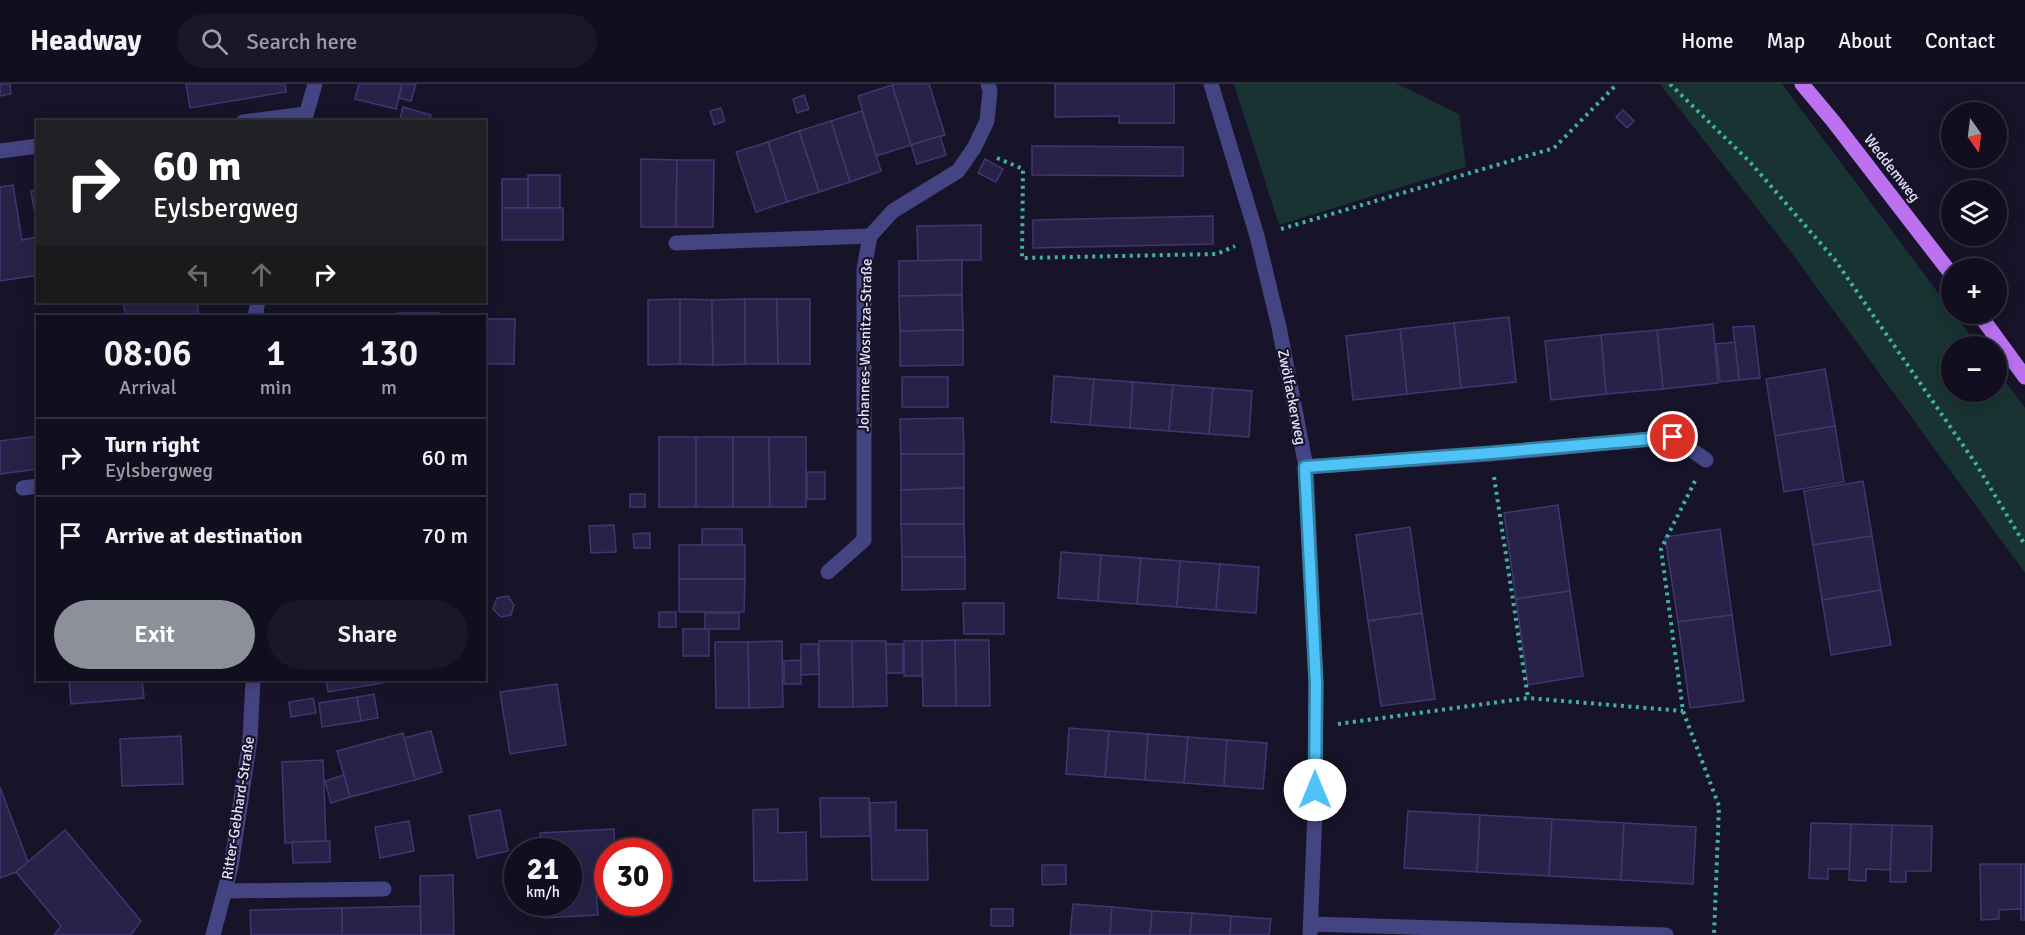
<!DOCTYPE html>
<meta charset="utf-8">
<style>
:root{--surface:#110f1f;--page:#1a1828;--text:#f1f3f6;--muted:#9c9ca4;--line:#302f3d;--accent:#8c9099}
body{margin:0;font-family:Signika,sans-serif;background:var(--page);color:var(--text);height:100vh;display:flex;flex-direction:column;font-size:22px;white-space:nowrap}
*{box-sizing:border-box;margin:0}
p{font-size:20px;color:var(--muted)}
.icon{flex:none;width:33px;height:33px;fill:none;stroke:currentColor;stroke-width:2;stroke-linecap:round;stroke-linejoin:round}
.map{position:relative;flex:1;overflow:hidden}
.side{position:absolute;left:36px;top:231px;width:450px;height:366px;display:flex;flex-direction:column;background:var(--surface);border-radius:0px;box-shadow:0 3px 15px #0003,0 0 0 2px var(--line)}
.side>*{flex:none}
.top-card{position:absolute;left:36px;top:36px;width:450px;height:183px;border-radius:0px;box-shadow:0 3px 15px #0003,0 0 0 2px var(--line);background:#202124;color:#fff;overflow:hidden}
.needle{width:39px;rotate:166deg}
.controls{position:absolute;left:1941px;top:18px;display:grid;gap:12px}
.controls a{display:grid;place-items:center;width:66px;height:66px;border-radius:50%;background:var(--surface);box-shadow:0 3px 15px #0003,0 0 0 2px var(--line);font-size:30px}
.speed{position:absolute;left:504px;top:754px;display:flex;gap:12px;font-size:30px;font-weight:700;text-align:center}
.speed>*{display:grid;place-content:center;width:78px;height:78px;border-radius:50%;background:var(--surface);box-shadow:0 3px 15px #0003,0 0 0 2px var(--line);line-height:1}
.speed small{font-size:15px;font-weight:400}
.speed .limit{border:9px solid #d22;background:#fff;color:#111}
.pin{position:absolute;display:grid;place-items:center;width:51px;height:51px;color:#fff;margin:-26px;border:3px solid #fff;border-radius:50%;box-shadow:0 2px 6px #0007}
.me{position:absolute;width:66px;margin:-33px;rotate:0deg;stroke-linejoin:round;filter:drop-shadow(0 0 4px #0008)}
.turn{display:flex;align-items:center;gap:21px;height:126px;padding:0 18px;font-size:27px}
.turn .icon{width:78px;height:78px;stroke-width:2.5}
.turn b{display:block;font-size:42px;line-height:51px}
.lanes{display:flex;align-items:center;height:57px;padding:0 18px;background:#0003;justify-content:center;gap:30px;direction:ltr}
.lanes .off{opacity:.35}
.eta{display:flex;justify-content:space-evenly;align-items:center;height:102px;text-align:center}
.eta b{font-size:36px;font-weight:600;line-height:42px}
.primary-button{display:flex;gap:12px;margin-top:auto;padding:12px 18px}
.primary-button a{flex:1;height:69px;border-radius:36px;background:var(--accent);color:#fff;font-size:24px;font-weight:600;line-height:69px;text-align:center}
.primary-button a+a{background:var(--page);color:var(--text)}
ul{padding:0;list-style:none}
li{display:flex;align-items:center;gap:18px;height:78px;padding:0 18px;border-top:2px solid var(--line)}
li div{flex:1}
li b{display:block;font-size:22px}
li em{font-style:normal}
header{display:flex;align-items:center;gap:36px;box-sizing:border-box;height:84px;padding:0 30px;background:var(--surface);border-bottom:2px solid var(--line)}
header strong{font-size:28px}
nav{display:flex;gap:33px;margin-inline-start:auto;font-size:21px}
.search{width:420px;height:54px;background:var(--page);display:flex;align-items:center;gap:15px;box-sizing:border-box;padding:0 21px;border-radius:33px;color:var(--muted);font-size:22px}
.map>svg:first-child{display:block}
.green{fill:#183331}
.building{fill:#282248;stroke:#403672;stroke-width:1.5}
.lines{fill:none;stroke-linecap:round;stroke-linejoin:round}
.path{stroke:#3fb1a5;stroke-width:4;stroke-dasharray:3 4.5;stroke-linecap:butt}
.minor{stroke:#444483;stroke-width:15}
.major{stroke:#bc72f0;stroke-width:15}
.route-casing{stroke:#337fa1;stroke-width:15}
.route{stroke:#4fc3f7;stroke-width:10}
.labels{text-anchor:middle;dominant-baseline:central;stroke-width:4.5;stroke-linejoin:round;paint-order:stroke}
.street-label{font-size:15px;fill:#e2e0fc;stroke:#171429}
</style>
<header>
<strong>Headway</strong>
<div class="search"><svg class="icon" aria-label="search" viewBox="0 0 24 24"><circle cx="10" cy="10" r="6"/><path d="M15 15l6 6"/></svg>Search here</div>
<nav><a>Home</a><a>Map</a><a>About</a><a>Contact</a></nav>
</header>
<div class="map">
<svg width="2025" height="851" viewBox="0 0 2025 851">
<rect width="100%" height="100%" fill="#171429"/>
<!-- green -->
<g class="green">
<polygon points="1234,0 1397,0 1459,30 1466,83 1279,141"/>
<polygon points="1660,0 1782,0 1951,226 1952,230 1954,230 1979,262 1952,262 1952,308 1996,308 1997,286 2025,324 2025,489 1788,164"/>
</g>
<!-- building -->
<g class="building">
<polygon points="0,0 10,0 11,10 0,12"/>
<polygon points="186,0 285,0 286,8 190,24"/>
<polygon points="359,0 402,0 396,25 355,15"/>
<polygon points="402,0 416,0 411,17 399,14"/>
<polygon points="895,0 929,0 945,51 911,61 892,1"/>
<polygon points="1055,0 1174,0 1174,39 1119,39 1119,32 1055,33"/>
<polygon points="892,1 911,61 876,72 858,12"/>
<polygon points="804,11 809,25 797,29 793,15"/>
<polygon points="403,23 431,31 429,38 399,38"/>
<polygon points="721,24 725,37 714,41 710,27"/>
<polygon points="1623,26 1634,37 1627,44 1616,33"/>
<polygon points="862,27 881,87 850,98 831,37"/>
<polygon points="831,37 850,98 819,108 799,47"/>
<polygon points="799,47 819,108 787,118 768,58"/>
<polygon points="940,52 946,71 917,80 911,61"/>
<polygon points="768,58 787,118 756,128 736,68"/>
<polygon points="1032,62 1183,63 1183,92 1032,91"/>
<polygon points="641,75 677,76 676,143 641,143"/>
<polygon points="985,75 1003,85 996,98 978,89"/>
<polygon points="677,76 714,76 713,143 676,143"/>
<rect x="528" y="91" width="32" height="33"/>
<rect x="502" y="95" width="26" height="29"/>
<polygon points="13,101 22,156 38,153 38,191 0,197 0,103"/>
<polygon points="38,105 38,142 37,142 31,107"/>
<rect x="502" y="124" width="61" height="32"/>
<polygon points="1213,132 1213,160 1033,164 1033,136"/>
<polygon points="981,141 981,176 918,177 917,142"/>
<polygon points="962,176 962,211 899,212 899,177"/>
<polygon points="962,211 963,246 900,247 899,212"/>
<polygon points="680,215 712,216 713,281 680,280"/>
<polygon points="680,215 680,280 648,281 648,216"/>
<polygon points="745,215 745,280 713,281 712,216"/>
<polygon points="745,215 777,215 778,280 745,280"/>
<polygon points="777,215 810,215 810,280 778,280"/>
<polygon points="123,218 197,218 199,232 126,232"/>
<rect x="398" y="229" width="41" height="3"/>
<polygon points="1509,233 1516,298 1461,304 1454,239"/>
<polygon points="487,235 515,235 514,280 484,280"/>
<polygon points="1454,239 1461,304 1407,310 1400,245"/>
<polygon points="1713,240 1718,299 1663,305 1657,246"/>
<polygon points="1754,242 1760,294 1739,296 1733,243"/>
<polygon points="1400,245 1407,310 1353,316 1346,252"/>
<polygon points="963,246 963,281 900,282 900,247"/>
<polygon points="1657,246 1663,305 1606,310 1601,251"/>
<polygon points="1601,251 1606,310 1551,316 1545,257"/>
<polygon points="1735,258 1739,296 1720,298 1716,260"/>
<polygon points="1825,285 1835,342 1775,352 1766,295"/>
<polygon points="1054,292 1094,295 1090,341 1051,338"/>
<rect x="902" y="293" width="46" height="30"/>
<polygon points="1094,295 1133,298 1130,344 1090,341"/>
<polygon points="1133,298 1173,301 1169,347 1130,344"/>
<polygon points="1173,301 1213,304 1209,350 1169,347"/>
<polygon points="1213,304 1252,307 1249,353 1209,350"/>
<polygon points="963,334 964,370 901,370 900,335"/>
<polygon points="1835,342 1844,398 1784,408 1775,352"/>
<polygon points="38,352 38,385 0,390 0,357"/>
<rect x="659" y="353" width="37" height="70"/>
<rect x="696" y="353" width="37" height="70"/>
<polygon points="733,353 769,353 770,423 733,423"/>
<polygon points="769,353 806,353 806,423 770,423"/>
<polygon points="901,370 964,370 964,404 901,406"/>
<rect x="807" y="388" width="18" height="27"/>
<polygon points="1863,397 1872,452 1813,461 1804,407"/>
<polygon points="964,404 964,440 901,440 901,406"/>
<rect x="630" y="410" width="15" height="13"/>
<polygon points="1558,421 1570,507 1516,515 1504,429"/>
<polygon points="901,440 964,440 965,473 902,473"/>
<polygon points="614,441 616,468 591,469 589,442"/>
<polygon points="1410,443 1422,529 1368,537 1356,451"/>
<rect x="702" y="445" width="40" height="16"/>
<polygon points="1720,445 1732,531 1678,538 1665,453"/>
<polygon points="650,449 650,464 634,464 633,450"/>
<polygon points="1872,452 1881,506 1822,516 1813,461"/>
<rect x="679" y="461" width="66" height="34"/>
<polygon points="1061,468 1101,471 1098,517 1058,514"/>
<polygon points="1101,471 1141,474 1137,520 1098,517"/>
<polygon points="902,473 965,473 965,505 902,506"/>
<polygon points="1141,474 1180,477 1177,523 1137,520"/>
<polygon points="1180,477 1220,480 1216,526 1177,523"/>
<polygon points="1220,480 1259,483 1256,529 1216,526"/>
<polygon points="679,495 745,495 744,528 679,528"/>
<polygon points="1881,506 1891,561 1831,571 1822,516"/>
<polygon points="1570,507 1583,592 1528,601 1516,515"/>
<polygon points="508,512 514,521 511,531 501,533 493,525 497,514"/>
<polygon points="963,519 1004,519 1004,550 964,550"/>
<rect x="659" y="528" width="17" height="15"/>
<rect x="705" y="529" width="34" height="16"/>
<polygon points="1422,529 1435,615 1381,622 1368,537"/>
<polygon points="1732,531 1744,617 1690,624 1678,538"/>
<rect x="683" y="545" width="26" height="27"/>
<polygon points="955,556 989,556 990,622 956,622"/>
<polygon points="955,556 956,622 923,622 922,557"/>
<polygon points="782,557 783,623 749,624 748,558"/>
<polygon points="819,557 852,557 853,623 819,623"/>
<polygon points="852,557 886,557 887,622 853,623"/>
<rect x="904" y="557" width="18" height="35"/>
<polygon points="715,558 748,558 749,624 716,624"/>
<polygon points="801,560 818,560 819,590 801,591"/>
<polygon points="886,560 903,560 903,589 887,589"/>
<polygon points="801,576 801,600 784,600 784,577"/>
<polygon points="69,596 142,596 144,614 71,620"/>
<polygon points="326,596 382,596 382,599 328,608"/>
<polygon points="557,600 566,661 510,670 500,608"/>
<polygon points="374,610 378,634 361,637 357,613"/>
<polygon points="357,613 361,637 322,643 319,619"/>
<polygon points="313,614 316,629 291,633 289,618"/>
<polygon points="1069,644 1109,647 1105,693 1066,690"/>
<polygon points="431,647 442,688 415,696 404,654"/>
<polygon points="1109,647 1148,650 1145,696 1105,693"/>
<polygon points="403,649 415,696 350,713 337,667"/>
<polygon points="1148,650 1188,653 1184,699 1145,696"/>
<polygon points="181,652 183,700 122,702 120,655"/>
<polygon points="1188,653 1227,656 1224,702 1184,699"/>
<polygon points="1227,656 1267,659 1263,705 1224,702"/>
<polygon points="323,676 326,757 285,759 282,678"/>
<polygon points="344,691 350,713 331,719 325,697"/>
<polygon points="0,703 28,778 16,788 0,794"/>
<polygon points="820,714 869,714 870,752 821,753"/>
<polygon points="896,718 896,746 927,746 928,796 872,796 870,719"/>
<polygon points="778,725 778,749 806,748 807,796 754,797 753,726"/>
<polygon points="500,726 508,767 477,774 469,732"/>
<polygon points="1408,727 1480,731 1477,788 1404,784"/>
<polygon points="1480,731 1552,735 1549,792 1477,788"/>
<polygon points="1552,735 1624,739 1621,796 1549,792"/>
<polygon points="409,737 414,767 380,774 375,743"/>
<polygon points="1624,739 1696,743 1693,800 1621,796"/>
<polygon points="1811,739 1851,740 1850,785 1828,785 1828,795 1809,794"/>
<polygon points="1851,740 1892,741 1890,786 1866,785 1866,797 1849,796"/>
<polygon points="1892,741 1932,742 1931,787 1906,787 1906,798 1890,798"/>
<polygon points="614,745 615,768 608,768 608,805 596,806 598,831 544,834 544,819 568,819 568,768 541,768 540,749"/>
<polygon points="65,746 141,837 131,851 54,851 61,842 16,788"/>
<polygon points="330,757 330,778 293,779 292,758"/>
<polygon points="1980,780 2021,780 2021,825 1999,826 1999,835 1981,836"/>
<rect x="2021" y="780" width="4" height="56"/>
<polygon points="1042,781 1066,781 1066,800 1042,801"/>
<polygon points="453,791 454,851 421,851 420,792"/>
<polygon points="1073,820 1112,823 1110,851 1070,851"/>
<polygon points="420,822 421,851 342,851 342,824"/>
<polygon points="1112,823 1152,827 1150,851 1110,851"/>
<polygon points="342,824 342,851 251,851 250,826"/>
<rect x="991" y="825" width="22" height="17"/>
<polygon points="1152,827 1192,829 1190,851 1150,851"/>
<polygon points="1192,829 1231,832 1230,851 1190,851"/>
<polygon points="1231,832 1271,835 1269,851 1230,851"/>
</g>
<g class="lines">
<!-- path -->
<g class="path">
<polyline points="1670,0 1750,78 1835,176 1976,380 2025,461"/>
<polyline points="997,74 1023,85 1022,174 1217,170 1235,162"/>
<polyline points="1281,145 1554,64 1617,0"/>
<polyline points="1494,393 1528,614"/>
<polyline points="1695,397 1661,465 1683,627 1719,722 1714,851"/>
<polyline points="1338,640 1528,614 1683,627"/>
</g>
<!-- minor -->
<g class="minor">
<polyline points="1211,0 1257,152 1279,243 1306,383 1316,599 1315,727 1310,851"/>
<polyline points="243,38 306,30"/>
<polyline points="304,38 315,0"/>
<polyline points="0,67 38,62"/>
<polyline points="676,159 870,152"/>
<polyline points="255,232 258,218"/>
<polyline points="1306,383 1491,370 1673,353 1706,376"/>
<polyline points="23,404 38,402"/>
<polyline points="828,488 864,456 864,185 870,152 893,127 958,87 974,64 987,37 990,7 988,0"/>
<polyline points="225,807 384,805"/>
<polyline points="1311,840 1666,851"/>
<polyline points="213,851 231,783 250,655 253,596"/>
</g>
<!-- major -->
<g class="major">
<polyline points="1802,0 1833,37 1952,191"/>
<polyline points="1979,230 2025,293"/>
</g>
</g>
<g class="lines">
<defs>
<polyline id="route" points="1315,706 1316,599 1305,383 1491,369 1673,353"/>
</defs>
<!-- route casing -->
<use href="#route" class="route-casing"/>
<!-- route -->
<use href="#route" class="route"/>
</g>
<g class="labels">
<!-- street labels -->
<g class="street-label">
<text transform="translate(1892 84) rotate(52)">Weddemweg</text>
<text transform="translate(865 261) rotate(-89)">Johannes-Wosnitza-Straße</text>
<text transform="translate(1292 313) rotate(79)">Zwölfackerweg</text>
<text transform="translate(238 724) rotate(-81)">Ritter-Gebhard-Straße</text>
</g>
</g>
</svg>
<div class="controls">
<a><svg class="needle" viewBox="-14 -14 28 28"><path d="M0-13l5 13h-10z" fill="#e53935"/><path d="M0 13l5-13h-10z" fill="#9c9ca4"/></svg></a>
<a><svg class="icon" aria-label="layers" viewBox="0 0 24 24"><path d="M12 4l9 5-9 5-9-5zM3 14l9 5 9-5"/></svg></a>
<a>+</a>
<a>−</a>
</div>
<div class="speed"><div>21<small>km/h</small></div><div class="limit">30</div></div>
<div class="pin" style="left:1673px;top:353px;background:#d93025"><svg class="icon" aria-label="arrive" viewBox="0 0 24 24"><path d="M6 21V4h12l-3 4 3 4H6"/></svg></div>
<svg class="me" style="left:1315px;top:706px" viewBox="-20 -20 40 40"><circle r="19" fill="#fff"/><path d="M0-13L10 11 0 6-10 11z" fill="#4fc3f7"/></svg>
<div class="top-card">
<div class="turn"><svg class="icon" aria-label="right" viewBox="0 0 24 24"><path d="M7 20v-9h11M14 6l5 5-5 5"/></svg><div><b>60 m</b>Eylsbergweg</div></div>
<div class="lanes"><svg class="icon off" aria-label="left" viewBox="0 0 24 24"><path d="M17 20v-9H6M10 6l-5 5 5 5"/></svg><svg class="icon off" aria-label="ahead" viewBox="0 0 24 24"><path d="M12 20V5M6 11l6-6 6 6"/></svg><svg class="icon" aria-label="right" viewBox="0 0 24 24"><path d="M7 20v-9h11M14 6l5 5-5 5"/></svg></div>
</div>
<section class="side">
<div class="eta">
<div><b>08:06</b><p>Arrival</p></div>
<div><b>1</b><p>min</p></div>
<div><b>130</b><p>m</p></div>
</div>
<ul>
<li><svg class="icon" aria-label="right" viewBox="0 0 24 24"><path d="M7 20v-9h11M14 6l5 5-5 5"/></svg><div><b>Turn right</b><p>Eylsbergweg</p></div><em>60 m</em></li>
<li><svg class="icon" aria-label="arrive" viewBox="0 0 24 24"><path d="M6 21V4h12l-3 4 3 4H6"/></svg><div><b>Arrive at destination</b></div><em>70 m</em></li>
</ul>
<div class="primary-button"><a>Exit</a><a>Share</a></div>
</section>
</div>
